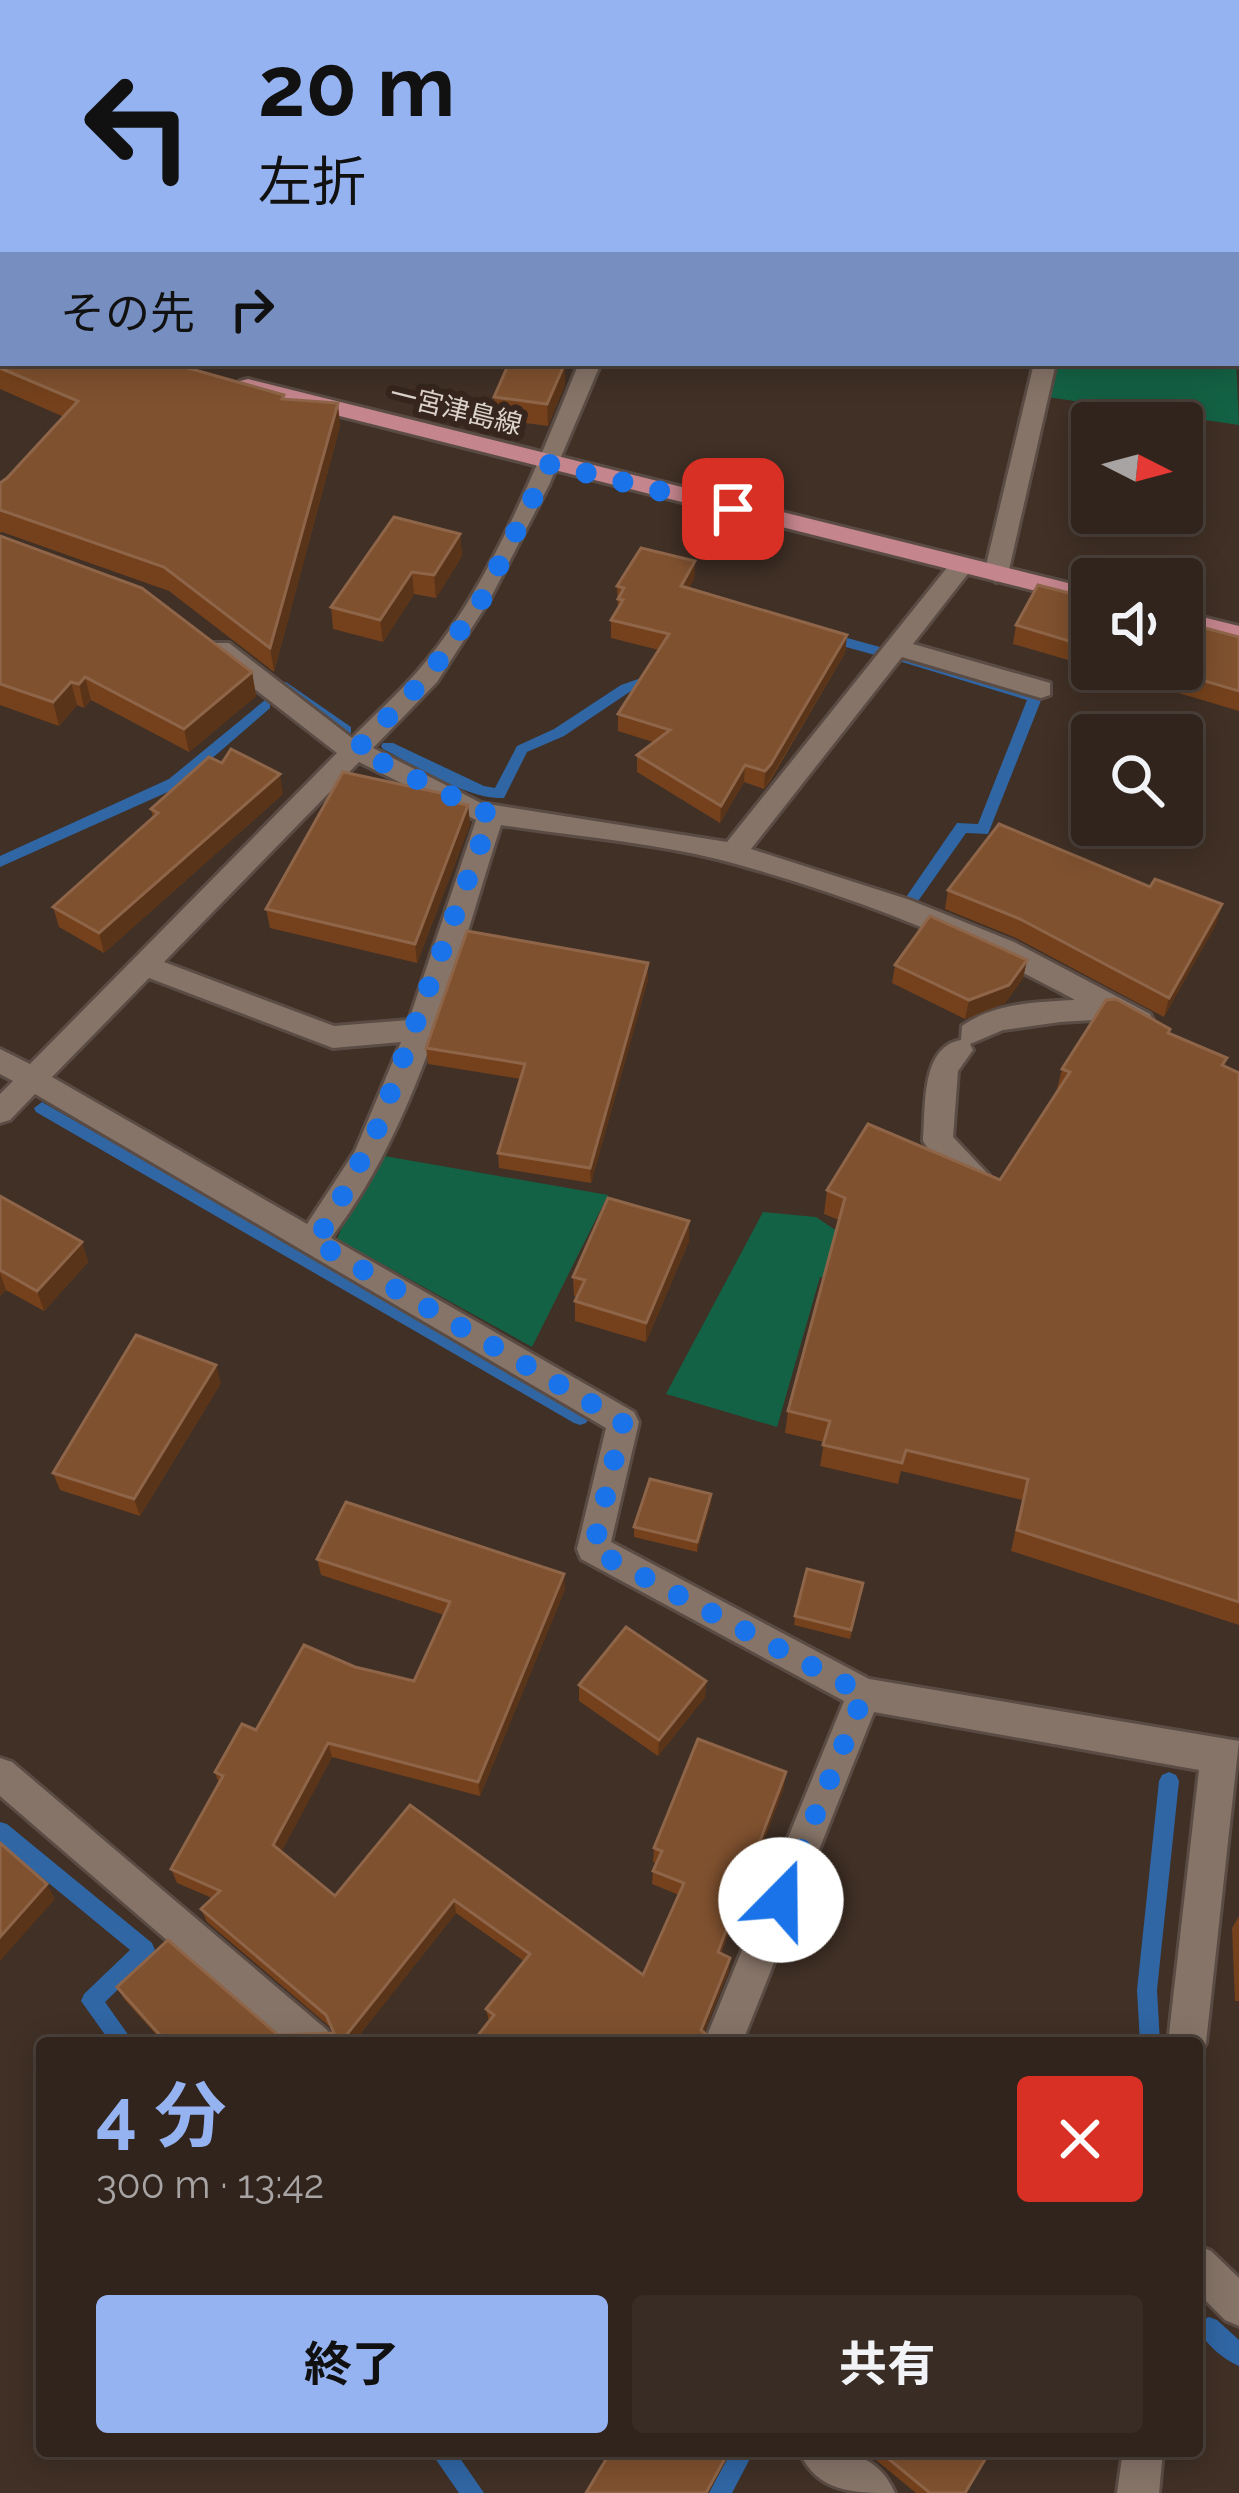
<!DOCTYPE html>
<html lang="ja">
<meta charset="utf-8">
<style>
:root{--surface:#30241c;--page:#382c25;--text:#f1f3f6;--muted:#a8a4a3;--line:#4b413b;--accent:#95b2f1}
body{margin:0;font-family:Raleway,"Noto Sans JP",sans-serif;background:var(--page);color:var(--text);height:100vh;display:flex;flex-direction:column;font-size:45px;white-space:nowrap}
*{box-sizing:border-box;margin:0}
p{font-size:39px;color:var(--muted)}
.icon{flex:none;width:66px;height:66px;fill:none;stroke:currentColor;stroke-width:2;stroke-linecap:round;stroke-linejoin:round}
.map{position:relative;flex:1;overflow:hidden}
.drawer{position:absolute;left:36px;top:2037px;width:1167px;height:420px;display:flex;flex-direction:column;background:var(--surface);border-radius:12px;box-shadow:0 6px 30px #0003,0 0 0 3px var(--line)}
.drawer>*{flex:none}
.hud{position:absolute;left:0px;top:0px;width:1239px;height:366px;box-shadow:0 6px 30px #0003,0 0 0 3px var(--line);background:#95b2f1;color:#111;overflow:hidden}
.needle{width:78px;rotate:96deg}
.buttons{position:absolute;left:1071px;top:402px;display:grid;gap:24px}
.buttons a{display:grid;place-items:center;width:132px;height:132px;border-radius:12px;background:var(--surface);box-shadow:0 6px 30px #0003,0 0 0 3px var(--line);font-size:60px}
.pin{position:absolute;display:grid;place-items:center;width:102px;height:102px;color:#fff;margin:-51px;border-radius:24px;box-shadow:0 6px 18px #0006}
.me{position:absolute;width:132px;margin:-66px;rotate:22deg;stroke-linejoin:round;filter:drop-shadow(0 0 9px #0008)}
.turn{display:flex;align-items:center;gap:42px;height:252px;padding:0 60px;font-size:54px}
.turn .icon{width:156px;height:156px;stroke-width:2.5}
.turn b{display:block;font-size:84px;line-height:102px}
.then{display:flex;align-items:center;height:114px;padding:0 60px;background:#0003;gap:24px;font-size:45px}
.round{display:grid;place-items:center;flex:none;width:126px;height:126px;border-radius:12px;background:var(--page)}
.headline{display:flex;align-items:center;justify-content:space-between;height:204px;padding:0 60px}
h1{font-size:72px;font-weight:700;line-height:90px;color:var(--accent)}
.action{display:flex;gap:24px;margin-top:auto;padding:24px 60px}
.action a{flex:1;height:138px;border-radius:12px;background:var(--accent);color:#111;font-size:48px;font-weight:700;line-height:138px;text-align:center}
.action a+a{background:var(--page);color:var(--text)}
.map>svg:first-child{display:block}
.green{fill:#146245}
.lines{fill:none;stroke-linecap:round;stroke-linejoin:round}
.stream{fill:#3066a4;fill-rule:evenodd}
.minor-casing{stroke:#5a4c44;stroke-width:6}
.major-casing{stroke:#5a4c44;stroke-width:6}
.minor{fill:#867468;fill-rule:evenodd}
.major{fill:#c4858d;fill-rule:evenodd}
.wall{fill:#74411c}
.shaded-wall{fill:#5a3418}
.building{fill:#7f512f;stroke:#8e6548;stroke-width:3}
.route{stroke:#1a73e8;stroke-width:21;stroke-dasharray:0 37.8}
.labels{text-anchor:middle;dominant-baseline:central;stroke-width:12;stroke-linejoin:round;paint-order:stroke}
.far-street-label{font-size:27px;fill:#ddd3cd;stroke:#36261d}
</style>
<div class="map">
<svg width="1239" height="2493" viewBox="0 0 1239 2493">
<rect width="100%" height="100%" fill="#403026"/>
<!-- green -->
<g class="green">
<polygon points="1236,358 1239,425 1047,397 1054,363 1236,363"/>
<polygon points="373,1154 608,1195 532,1347 337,1239"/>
<polygon points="763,1212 816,1217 948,1305 820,1277 777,1427 666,1394"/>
</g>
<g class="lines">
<!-- stream -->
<g class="stream">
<rect x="0" y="3" width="3" height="6"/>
<rect x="1236" y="171" width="3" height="6"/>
<polygon points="829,633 880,647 882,650 875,655 824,641 824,635"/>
<polygon points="907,654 1040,695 1042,698 988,834 966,833 916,904 911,905 904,900 957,823 978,824 1027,700 902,662 902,656"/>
<path d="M661,671L668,676L666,679L631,691L564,736L527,752L504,798C468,800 416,766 383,749L381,746L383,743H393L484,786L495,788L517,746L554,729L621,685Z"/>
<polygon points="286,682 351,727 351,733 341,733 281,690 281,684"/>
<polygon points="265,700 270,702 270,708 179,787 0,867 0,856 169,779"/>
<polygon points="42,1102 586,1413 589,1418 586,1423 580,1425 574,1423 36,1112 34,1108"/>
<polygon points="1169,1772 1176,1775 1179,1781 1157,1990 1160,2043 1140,2043 1137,1990 1159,1781 1162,1775"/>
<polygon points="0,1822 7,1824 152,1943 155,1950 152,1957 105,2002 134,2043 111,2043 81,2001 84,1994 130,1950 0,1843"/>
<path d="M1209,2317L1217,2320L1239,2340V2366C1224,2360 1204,2343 1198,2328L1201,2320Z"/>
<polygon points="430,2451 455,2451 484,2493 459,2493"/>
<polygon points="731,2451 754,2451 732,2493 709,2493"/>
</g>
<defs>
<g id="minor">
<polygon points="20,0 58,0 60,3 22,3"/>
<rect x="1236" y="156" width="3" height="12"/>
<path d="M579,363H601L549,485L489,601L437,682L373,748L481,803L727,842L954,559H970V571L913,644L1050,683V695L1041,698L902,657L751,849L910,900L1014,942L1150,1014L1154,1022L1140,1033L1110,1019L1060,1022L1003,1030L970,1044L973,1050L958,1071L953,1137L989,1175L984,1183C960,1190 935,1160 923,1141C926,1109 920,1047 961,1040L962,1026C994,1003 1037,1002 1075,1000C967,941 854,897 736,864C661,843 578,837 501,825C456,963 421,1120 331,1238L634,1412L639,1422L611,1542L869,1679L1239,1741L1206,2043L1197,2057V2043H1168L1199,1770L874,1712L742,2043H704L844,1701L581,1559L577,1549L606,1428L35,1094L10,1120L0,1123V1094L13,1081L0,1074V1049L30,1064L337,753L211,655V643H229L352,738C373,716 397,695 417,672C489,591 538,463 579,363ZM359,762L476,820L409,1020L334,1026L164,962ZM149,978L333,1048L401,1042L355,1151L307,1224L52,1077Z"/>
<polygon points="1034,363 1056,363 1008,574 996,582 984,574"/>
<polygon points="0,1758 12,1762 327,2030 333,2043 286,2043 0,1796"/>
<polygon points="1197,2245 1211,2251 1239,2278 1239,2326 1225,2320 1197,2292"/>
<path d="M799,2451C839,2451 876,2449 895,2493C854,2493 817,2493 799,2451Z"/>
<polygon points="1123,2451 1163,2451 1159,2493 1117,2493"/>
</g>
<g id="major">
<polygon points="248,379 1092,589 1092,605 240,391 240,381"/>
<polygon points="1182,612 1239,626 1239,642 1182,628"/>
</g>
</defs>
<!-- minor casing -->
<use href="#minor" class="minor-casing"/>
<!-- major casing -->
<use href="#major" class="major-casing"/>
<!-- minor -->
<use href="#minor" class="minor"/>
<!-- major -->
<use href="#major" class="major"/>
</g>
<!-- wall -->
<g class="wall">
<polygon points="0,235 3,363 285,399 340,426 274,672 169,591 2,532 0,533 0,483 7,478 64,417 0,389"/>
<polygon points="565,363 565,384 548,426 495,419 494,397"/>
<polygon points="460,534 462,556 436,598 414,594 383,642 333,629 331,607"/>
<polygon points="0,536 252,672 256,696 189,752 91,700 84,708 77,705 59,726 0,705"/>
<polygon points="695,561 694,579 689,588 847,635 845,653 770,781 764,789 744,782 720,823 637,772 637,755 653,742 618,731 618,714 659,650 611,638 611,620 618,609 617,586"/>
<polygon points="1092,599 1092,667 1013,644 1016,625"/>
<polygon points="1239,637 1239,711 1098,669 1182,669"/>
<polygon points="283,794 104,953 59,927 53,907 153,818 151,809"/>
<polygon points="455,796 455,802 468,805 470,824 417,963 270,928 266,909"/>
<polygon points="948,890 1216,924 1164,1017 1016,938 945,909"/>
<polygon points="1027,960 1023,978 1005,1003 965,1019 892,983 895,965"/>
<polygon points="648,979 591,1183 499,1168 498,1153 521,1079 428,1064 426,1048"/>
<polygon points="1169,1034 1227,1058 1224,1066 1239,1073 1239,1625 1011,1551 1022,1500 901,1471 898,1484 820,1466 824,1442 785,1433 788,1411 839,1220 824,1214 827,1190 1000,1180 1056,1093 1062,1069"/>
<polygon points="0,1196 82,1242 88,1262 44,1311 6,1290 0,1296"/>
<polygon points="689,1221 689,1241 646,1342 575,1321 575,1301 577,1297 574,1296 573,1277"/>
<polygon points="221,1383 140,1516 60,1490 53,1473"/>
<polygon points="711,1503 697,1552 634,1537 634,1527"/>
<polygon points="317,1559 565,1589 480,1796 332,1757 281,1852 335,1896 410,1805 643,1975 679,1895 652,1884 653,1871 656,1863 653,1862 654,1848 784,1787 721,1953 729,1970 704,2032 708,2036 707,2043 472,2043 489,2021 486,2009 524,1961 456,1913 353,2043 164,2043 124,1999 117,1987 278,2035 332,2033 330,2027 207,1922 201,1909 212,1898 177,1883 171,1869 219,1784 215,1772 256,1730 355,1667 414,1681 444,1615 321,1575"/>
<polygon points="863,1583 850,1639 794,1625 795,1616"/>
<polygon points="706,1681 705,1697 658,1756 579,1701 579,1685"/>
<polygon points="1239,1916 1239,2001 1235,2001 1232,1928"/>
<polygon points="865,2451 990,2451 965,2493 916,2493"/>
</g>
<!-- shaded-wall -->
<g class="shaded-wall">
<polygon points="565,363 565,384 548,426 547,404"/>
<polygon points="338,403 340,426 274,672 270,648"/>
<polygon points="460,534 462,556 436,598 434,575"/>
<polygon points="695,561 694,579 680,604 681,586"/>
<polygon points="412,572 414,594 383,642 380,620"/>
<polygon points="847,635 845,653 764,789 765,771"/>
<polygon points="252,672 256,696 189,752 184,729"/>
<polygon points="85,677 91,700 84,708 79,684"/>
<polygon points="71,682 77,705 59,726 53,702"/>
<polygon points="745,765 744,782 720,823 721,806"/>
<polygon points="280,774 283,794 104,953 99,933"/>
<polygon points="468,805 470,824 417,963 415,944"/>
<polygon points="1222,904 1216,924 1164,1017 1169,998"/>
<polygon points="1027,960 1023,978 1005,1003 965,1019 969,1000"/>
<polygon points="648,963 648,979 591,1183 590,1168"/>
<polygon points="689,1221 689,1241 646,1342 646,1323"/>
<polygon points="82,1242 88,1262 44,1311 37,1291"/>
<polygon points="0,1273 6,1290 0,1296"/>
<polygon points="216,1365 221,1383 140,1516 134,1499"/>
<polygon points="711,1494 711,1503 697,1552 697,1542"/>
<polygon points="564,1574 565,1589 480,1796 478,1782"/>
<polygon points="706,1681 705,1697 658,1756 659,1740"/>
<polygon points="328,1743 332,1757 278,1858 273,1845"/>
<polygon points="786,1772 784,1787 716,1964 718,1952"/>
<polygon points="47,1884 55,1899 0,1961 0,1937"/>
<polygon points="454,1900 456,1913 353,2043 340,2043"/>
<polygon points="730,1958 729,1970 700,2041 701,2030"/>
<polygon points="729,2451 732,2451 708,2493 706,2493"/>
</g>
<!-- building -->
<g class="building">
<polygon points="1141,0 1239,0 1239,2 1236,22 1236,3 1141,3"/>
<polygon points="3,233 3,363 170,363 284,395 282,399 338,403 270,648 164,567 0,510 0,483 7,478 78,401 0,368 2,293 0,292 0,235"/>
<polygon points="509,363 565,363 547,404 494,397"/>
<polygon points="394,517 460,534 434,575 412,572 380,620 331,607"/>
<polygon points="0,536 142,588 252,672 184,729 85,677 79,684 71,682 53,702 0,684"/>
<polygon points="641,548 695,561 681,586 847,635 771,764 765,771 745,765 721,806 637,755 670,730 618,714 669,634 611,620 623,600 618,599 624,588 617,586"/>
<polygon points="1038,585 1092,599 1092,648 1016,625"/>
<polygon points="1182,622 1239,637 1239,691 1164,669 1182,669"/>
<polygon points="231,749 280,774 99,933 53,907 158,813 151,809 209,757 222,763"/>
<polygon points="343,772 455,796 452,802 468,805 415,944 266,909"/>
<polygon points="999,824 1150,887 1155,879 1222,904 1169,998 1020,919 948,890"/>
<polygon points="930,916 1027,960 1009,985 969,1000 895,965"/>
<polygon points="467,931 648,963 590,1168 498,1153 525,1064 426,1048"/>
<polygon points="1116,999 1170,1029 1168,1033 1227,1058 1222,1065 1239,1073 1239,1602 1017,1530 1028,1479 906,1450 902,1463 823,1445 830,1421 788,1411 845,1198 827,1190 868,1124 1000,1180 1070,1072 1062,1069 1106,1000"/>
<polygon points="0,1196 82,1242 37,1291 0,1270"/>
<polygon points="608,1198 689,1221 646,1323 575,1301 585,1280 573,1277"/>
<polygon points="136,1335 216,1365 134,1499 53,1473"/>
<polygon points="650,1479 711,1494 697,1542 634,1527"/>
<polygon points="346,1502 564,1574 478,1782 328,1743 273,1845 335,1896 410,1805 643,1975 684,1883 653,1871 662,1851 654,1848 698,1739 786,1772 718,1952 730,1958 701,2030 708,2036 705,2043 472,2043 494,2015 486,2009 530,1954 454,1900 340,2043 167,2043 117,1987 168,1940 278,2035 334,2033 326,2015 201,1909 220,1891 171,1869 223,1776 215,1772 242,1724 256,1730 304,1645 355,1667 414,1681 450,1602 317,1559"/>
<polygon points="807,1569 863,1583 851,1630 795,1616"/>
<polygon points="626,1627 706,1681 659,1740 579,1685"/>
<polygon points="0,1843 47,1884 0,1937"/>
<polygon points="611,2451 729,2451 706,2493 586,2493"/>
<polygon points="879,2451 990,2451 965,2493 930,2493"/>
</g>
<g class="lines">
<!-- route -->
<polyline class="route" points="733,509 550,464 482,599 428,676 356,750 491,815 378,1127 328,1224 312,1240 623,1422 593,1550 864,1694 781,1900"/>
</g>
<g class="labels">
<!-- far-street labels -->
<g class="far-street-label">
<text transform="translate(456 409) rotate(14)">一宮津島線</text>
</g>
</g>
</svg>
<div class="buttons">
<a><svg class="needle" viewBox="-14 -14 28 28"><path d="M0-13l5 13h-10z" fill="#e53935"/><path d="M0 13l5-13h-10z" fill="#a8a4a3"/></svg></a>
<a><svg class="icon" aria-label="sound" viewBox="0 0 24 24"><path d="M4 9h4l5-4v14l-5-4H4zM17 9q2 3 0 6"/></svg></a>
<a><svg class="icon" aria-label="search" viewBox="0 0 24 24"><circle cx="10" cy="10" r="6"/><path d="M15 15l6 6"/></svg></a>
</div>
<div class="pin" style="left:733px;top:509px;background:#d93025"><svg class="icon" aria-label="arrive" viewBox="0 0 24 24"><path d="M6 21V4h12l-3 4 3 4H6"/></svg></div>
<svg class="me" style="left:781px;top:1900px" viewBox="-20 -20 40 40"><circle r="19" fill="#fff"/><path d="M0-13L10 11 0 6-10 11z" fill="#1a73e8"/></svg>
<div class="hud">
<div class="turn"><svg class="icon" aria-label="left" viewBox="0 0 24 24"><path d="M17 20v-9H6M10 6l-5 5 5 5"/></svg><div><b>20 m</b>左折</div></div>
<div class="then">その先<svg class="icon" aria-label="right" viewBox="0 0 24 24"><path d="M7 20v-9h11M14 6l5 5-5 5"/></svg></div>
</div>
<section class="drawer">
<div class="headline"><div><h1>4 分</h1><p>300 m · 13:42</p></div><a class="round" style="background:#d93025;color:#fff"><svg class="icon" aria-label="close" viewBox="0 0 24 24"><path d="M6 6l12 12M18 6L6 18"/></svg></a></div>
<div class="action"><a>終了</a><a>共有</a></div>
</section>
</div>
